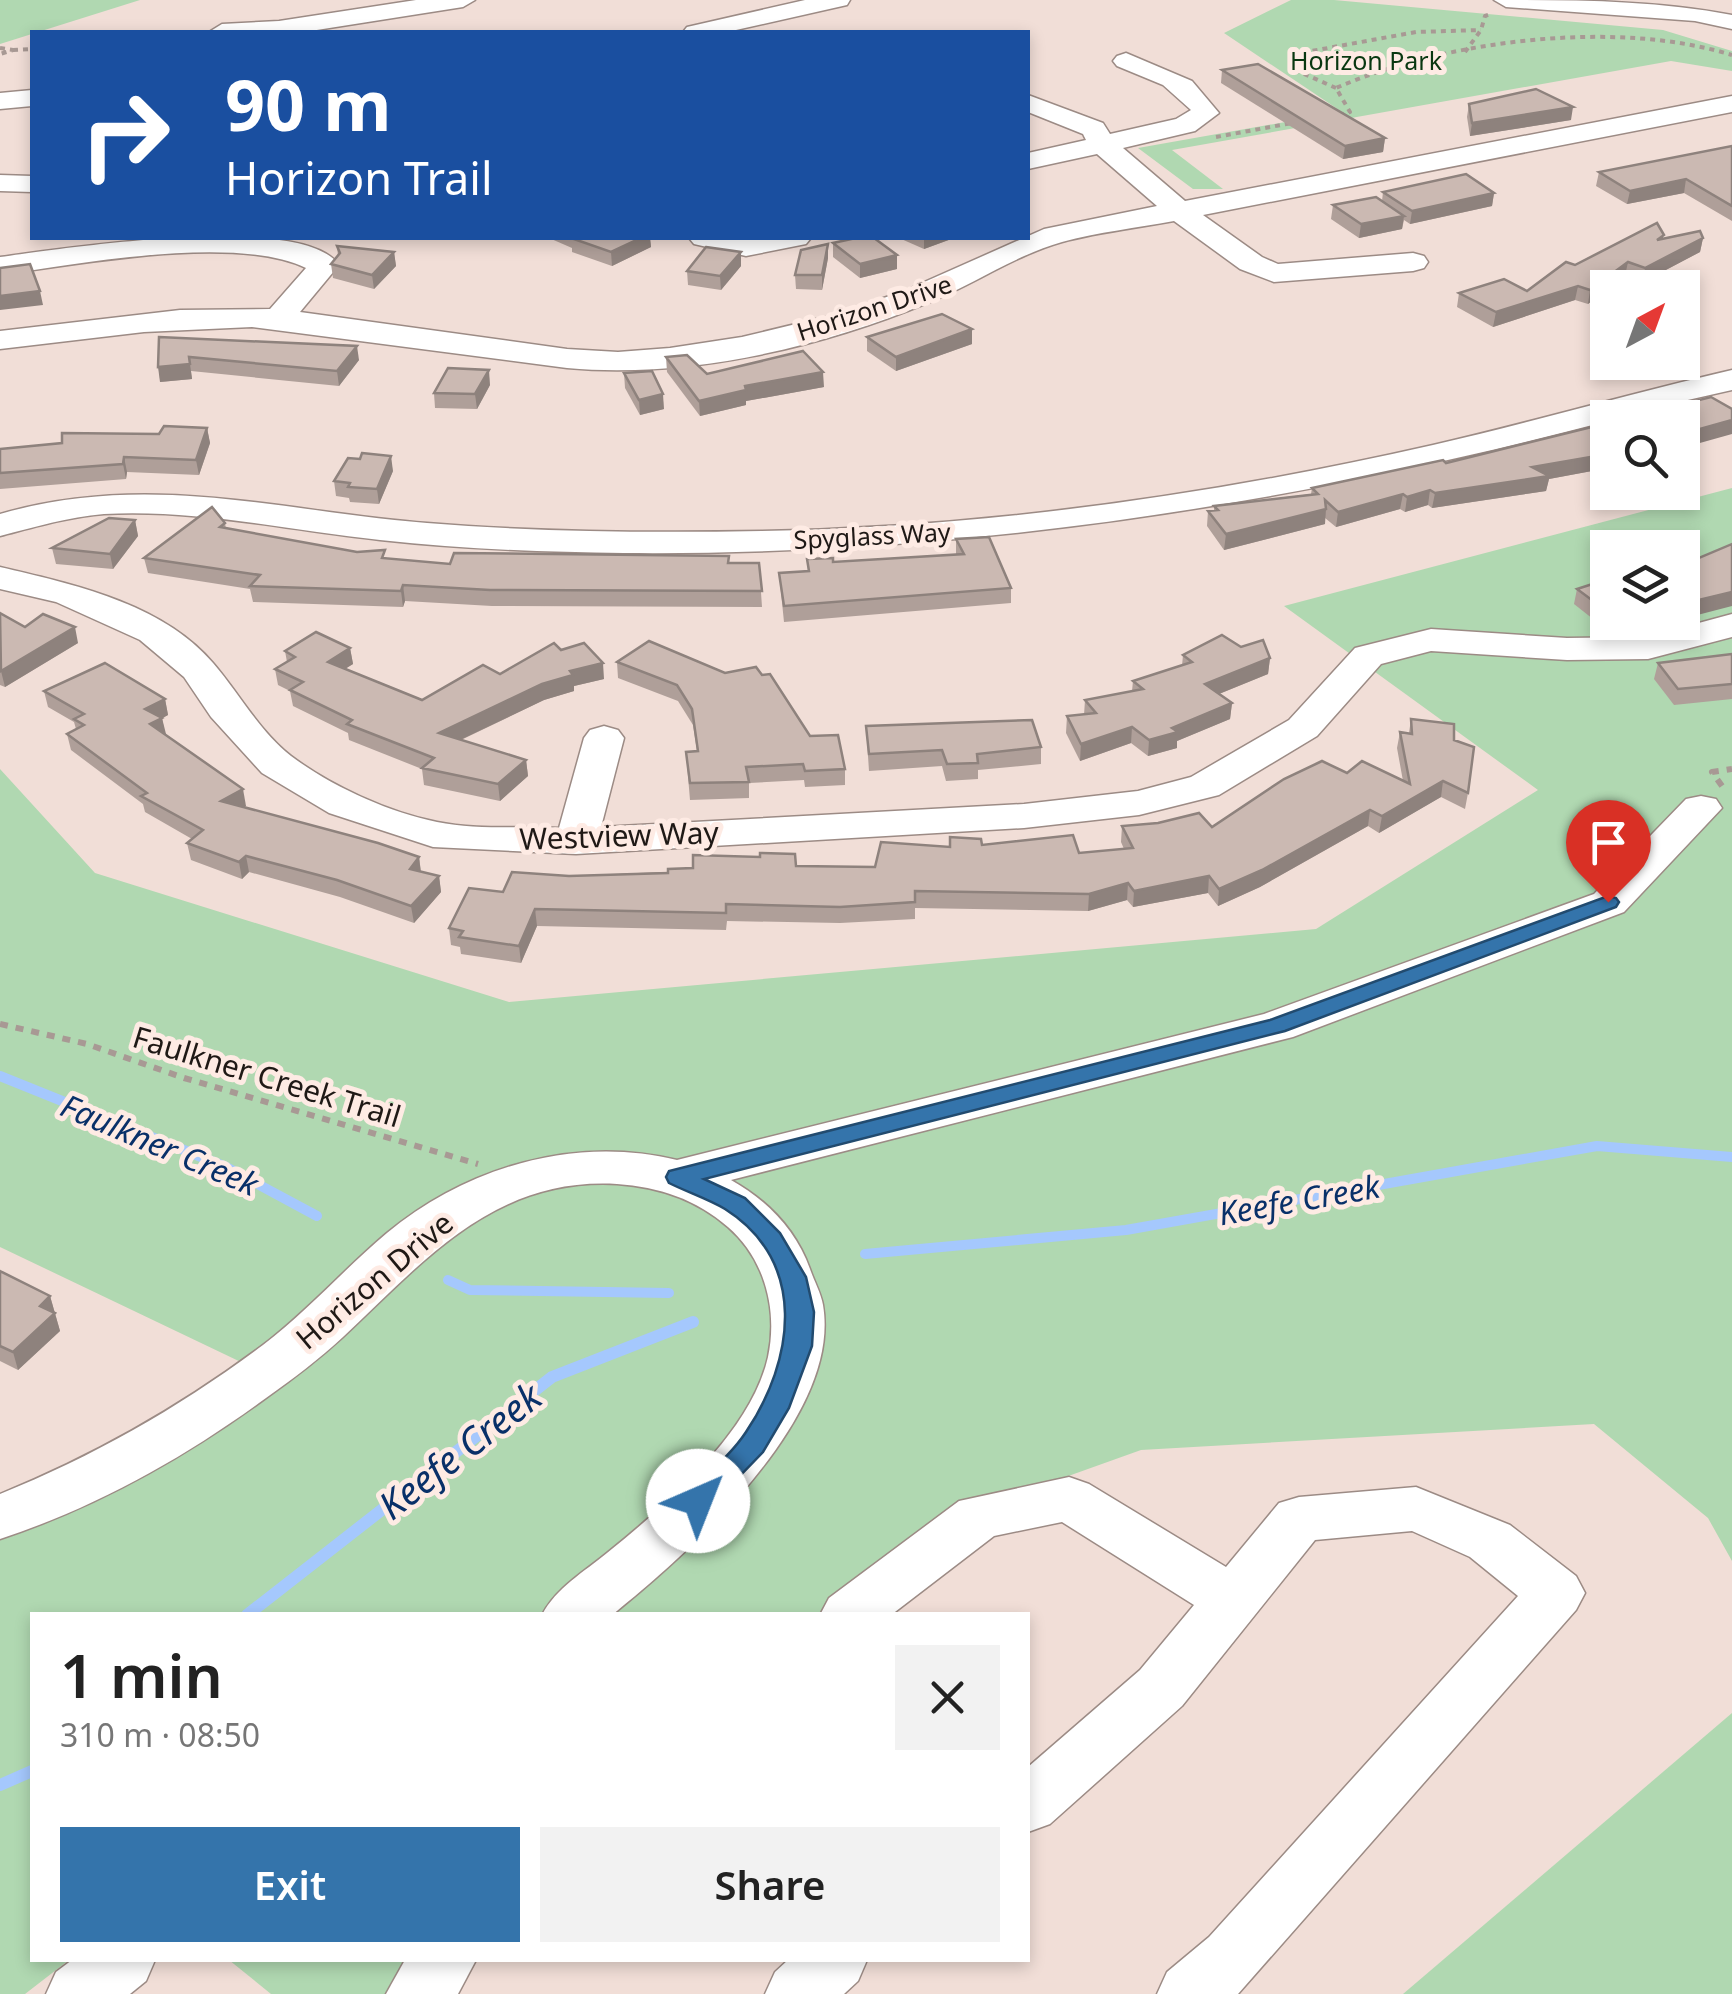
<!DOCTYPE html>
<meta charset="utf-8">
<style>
:root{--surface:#fff;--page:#f2f2f2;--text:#222;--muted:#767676;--accent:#3474ab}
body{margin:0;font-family:"Noto Sans",sans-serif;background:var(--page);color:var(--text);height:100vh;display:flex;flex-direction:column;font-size:38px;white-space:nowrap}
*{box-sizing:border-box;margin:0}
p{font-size:32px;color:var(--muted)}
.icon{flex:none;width:55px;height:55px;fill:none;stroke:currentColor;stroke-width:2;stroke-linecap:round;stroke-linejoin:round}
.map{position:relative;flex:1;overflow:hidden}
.side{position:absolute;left:30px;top:1612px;width:1000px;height:350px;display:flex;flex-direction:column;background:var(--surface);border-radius:0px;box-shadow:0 5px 15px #0003}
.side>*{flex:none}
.banner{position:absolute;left:30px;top:30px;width:1000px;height:210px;border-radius:0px;box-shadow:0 5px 15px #0003;background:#1a4fa0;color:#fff;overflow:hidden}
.needle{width:65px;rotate:41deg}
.fabs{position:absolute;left:1590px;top:270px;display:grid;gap:20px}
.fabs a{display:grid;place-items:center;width:110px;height:110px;border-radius:0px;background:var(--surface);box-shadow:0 5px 15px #0003;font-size:50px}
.pin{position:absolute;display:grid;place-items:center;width:85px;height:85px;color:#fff;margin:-102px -42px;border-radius:50% 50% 50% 0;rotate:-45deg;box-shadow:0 0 10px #0007}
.pin .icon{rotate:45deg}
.me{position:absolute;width:110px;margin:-55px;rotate:44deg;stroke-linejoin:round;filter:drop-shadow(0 0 8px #0008)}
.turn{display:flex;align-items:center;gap:35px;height:210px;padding:0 30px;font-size:45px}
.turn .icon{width:130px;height:130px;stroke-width:2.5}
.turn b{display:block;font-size:70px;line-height:85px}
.round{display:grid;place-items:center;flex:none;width:105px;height:105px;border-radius:0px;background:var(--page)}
.headline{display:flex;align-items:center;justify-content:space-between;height:170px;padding:0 30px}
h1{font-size:60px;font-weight:600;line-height:75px}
.action{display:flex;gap:20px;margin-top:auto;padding:20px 30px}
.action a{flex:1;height:115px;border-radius:0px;background:var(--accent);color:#fff;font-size:40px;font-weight:600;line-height:115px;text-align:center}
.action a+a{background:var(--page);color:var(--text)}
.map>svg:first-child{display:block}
.green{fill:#b0d8b1;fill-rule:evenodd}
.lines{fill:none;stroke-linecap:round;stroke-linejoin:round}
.stream-far1{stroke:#a5c8fd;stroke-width:10}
.stream{stroke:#a5c8fd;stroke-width:12}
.minor-casing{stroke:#9c8b85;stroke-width:3}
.path-far1{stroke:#a89994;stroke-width:4;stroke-dasharray:5 5;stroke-linecap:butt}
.path{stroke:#a89994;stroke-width:6;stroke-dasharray:8 8;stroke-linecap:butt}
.minor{fill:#fff;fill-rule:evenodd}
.wall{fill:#af9f99}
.shaded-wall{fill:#8e827d}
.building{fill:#cbb9b2;stroke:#8e827d;stroke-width:2.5}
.route{fill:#3474ab;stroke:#224b6f;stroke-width:2.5}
.labels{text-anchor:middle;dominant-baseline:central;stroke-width:10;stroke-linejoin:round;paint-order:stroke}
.far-park-label{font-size:25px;fill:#093710;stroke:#feebe4}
.far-street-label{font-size:25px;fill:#1f1916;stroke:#feebe4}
.street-label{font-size:30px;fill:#1f1916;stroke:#feebe4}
.water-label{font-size:32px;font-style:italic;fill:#093069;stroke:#feebe4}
.near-water-label{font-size:38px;font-style:italic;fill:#093069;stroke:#feebe4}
</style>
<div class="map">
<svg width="1732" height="1994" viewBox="0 0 1732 1994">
<rect width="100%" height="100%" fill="#f1ded7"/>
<!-- green -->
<g class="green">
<polygon points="0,0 140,0 0,44"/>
<polygon points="1291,0 1334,0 1663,30 1732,51 1732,71 1671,61 1172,150 1223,189 1193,189 1138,148 1342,112 1224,33"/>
<path d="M1732,488V1561L1708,1518L1594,1424L1141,1450L976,1509L836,1615H32V1960H69L25,1994H0V1516L262,1372L0,1247V769L95,873L509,1002L1316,929L1538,790L1284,606ZM1608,548H1682V622H1608Z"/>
<polygon points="1732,1713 1732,1994 1403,1994"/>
<polygon points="229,1960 429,1960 405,1994 271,1994"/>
</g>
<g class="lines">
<!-- stream-far1 -->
<g class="stream-far1">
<polyline points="0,1076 226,1167 317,1216"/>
<polyline points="865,1254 1126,1230 1597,1146 1732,1157"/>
<polyline points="448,1280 470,1290 669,1293"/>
</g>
<!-- stream -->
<g class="stream">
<polyline points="247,1615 552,1377 693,1322"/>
<polyline points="0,1785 32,1771"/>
</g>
<defs>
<g id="minor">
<polygon points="416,0 475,0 463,7 304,32 209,32 222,24 279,21"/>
<polygon points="805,0 850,0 847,5 727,32 683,32 687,27"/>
<path d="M1494,0C1574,0 1654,0 1732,15V29L1695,21L1506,7Z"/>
<path d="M1126,53L1192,81L1219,113L1195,131L1123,148L1185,201L1732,96V112L1203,215L1262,257L1278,264L1413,253L1424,256L1428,262L1424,268L1413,271L1274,282L1240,269L1174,221C1137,228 1098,232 1062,242C1016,255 974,284 930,302C819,348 687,379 567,368L252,327L144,332L0,349V331L180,310L270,309L306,268C235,234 78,264 0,275V257C61,249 302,211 339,265L300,312L567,349L618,352L670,348L742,337L837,314L904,291L1044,229L1157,206L1097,154L1028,169V153L1086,140L1083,134L1028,112V95L1103,123L1110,134L1176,119L1191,110L1163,85L1117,66L1113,61L1117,56Z"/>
<polygon points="32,90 32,106 0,109 0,93"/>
<polygon points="0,175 32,176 32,192 0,191"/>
<polygon points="689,238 811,238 806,244 746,256 694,244"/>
<path d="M1732,370V390L1608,418V421C1284,506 959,556 624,553C542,552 461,549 380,540C288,530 196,509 104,514C68,517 35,527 0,536V514C150,471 278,511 427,523C538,532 650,533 762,531C988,527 1213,495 1433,445C1533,422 1632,393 1732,370Z"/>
<path d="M0,567C72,584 162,603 213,663C239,693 259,731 291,756C331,786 388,812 437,822C475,830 520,826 559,828L584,738L590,730L604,726L618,730L624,738L601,827L1024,804L1138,791L1191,777L1289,720L1355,648L1431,629L1567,638L1647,637L1732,614V637L1648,659L1567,660L1431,651L1381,664L1317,736L1219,795L1139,815L1024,828L576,854L433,847L329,813L262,773L211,717L184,677L140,640L56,602L0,589Z"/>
<path d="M1701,796L1716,799L1722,808L1624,912L1293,1037L731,1180C767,1200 796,1230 810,1269C814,1281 821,1293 823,1305C842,1417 690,1552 612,1615H542C556,1588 584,1572 607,1553C665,1506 751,1433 768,1357C778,1310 765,1259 728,1227C696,1199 659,1187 617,1184C494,1177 425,1260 343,1337C319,1359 293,1379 266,1398C184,1458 97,1507 0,1539V1494C96,1455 180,1407 263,1345C308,1311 344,1269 387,1233C467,1167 575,1135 677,1160L1264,1014L1594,894L1686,799Z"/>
<polygon points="1069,1477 1089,1484 1226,1567 1279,1503 1299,1497 1416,1487 1510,1525 1576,1576 1585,1593 1576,1610 1238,1994 1157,1994 1167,1972 1209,1937 1518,1596 1470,1557 1412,1531 1315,1540 1182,1706 1050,1824 1028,1832 1028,1767 1140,1670 1194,1605 1062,1522 994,1536 891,1615 820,1615 829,1598 959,1501"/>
<polygon points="72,1960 155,1960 146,1981 130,1994 46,1994 56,1972"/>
<polygon points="405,1960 476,1960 458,1994 386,1994"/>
<polygon points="788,1960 867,1960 858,1981 844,1994 765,1994 775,1972"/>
</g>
</defs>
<!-- minor casing -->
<use href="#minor" class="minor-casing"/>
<!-- path-far1 -->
<g class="path-far1">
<polyline points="0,48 13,50 0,54"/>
<polyline points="13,50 32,49"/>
<polyline points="1465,52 1481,30 1485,16 1491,14"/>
<polyline points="1336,88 1293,69 1295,54 1416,32 1481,30"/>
<path d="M1339,115L1350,112L1336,88C1447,40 1616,19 1732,55"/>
<polyline points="1216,137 1292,123"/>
</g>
<!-- path -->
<g class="path">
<polyline points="1722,786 1712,772 1732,769"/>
<polyline points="0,1024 87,1044 184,1078 478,1164"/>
</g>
<!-- minor -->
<use href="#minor" class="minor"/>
</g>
<!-- wall -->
<g class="wall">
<polygon points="1222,70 1385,138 1383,152 1343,159 1221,83"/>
<polygon points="1469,104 1571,120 1470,136 1467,117"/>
<polygon points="1732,146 1732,221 1684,193 1627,204 1596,186 1599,172"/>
<polygon points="1383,192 1494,193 1492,206 1410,224 1404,220 1402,229 1359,238 1331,219 1333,205 1382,201"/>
<polygon points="549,238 650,238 651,247 612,266 572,252 572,248"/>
<polygon points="899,238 954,238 924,249"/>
<polygon points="1703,238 1700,252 1643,282 1625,276 1608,288 1588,304 1575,300 1493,327 1457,307 1459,293 1527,291 1575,265 1664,239"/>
<polygon points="833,243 897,269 860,278 833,257"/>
<polygon points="828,244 828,258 822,290 796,289 795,275"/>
<polygon points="337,246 394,252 396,266 374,289 333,278 331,264 338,256"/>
<polygon points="741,266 721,290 688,285 687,271"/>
<polygon points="159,337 359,360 339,386 191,371 192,379 160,382"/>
<polygon points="867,337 972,344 896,371 867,351"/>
<polygon points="666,357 707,374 824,387 746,401 746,405 700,416 667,372"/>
<polygon points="624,373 664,409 640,415 625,388"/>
<polygon points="490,385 477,409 435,408 434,393"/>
<polygon points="1608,423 1608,468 1549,479 1546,491 1432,508 1428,505 1405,512 1400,509 1336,527 1325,518 1325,524 1224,550 1207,526 1208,511 1214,510 1214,506 1311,494 1312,488 1446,463"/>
<polygon points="207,428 210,443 199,475 127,472 126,479 0,489 0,449"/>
<polygon points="393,471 379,504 350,502 349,498 336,496 334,481"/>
<polygon points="135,520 138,536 113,569 56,564 52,548"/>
<polygon points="225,523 226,529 387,558 450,564 729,556 729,563 759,563 762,607 492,606 405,601 403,607 253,602 250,589 148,573 144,558"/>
<polygon points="956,539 1011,588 1011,603 784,622 779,573 808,571 807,559 833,562 956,554"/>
<polygon points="1608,579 1608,622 1667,622 1622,634 1612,634 1574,604 1577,589"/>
<polygon points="0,613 25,627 78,643 5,687 0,685"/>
<polygon points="1241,647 1270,658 1268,674 1219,694 1232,703 1230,719 1177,741 1177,748 1148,756 1131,743 1080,761 1066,733 1067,716 1084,715 1085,700 1132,691 1133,681 1182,666 1183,655"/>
<polygon points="350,648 353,664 345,669 422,700 500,674 561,650 604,679 574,686 574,691 544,700 461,740 526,760 528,776 500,801 424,785 422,769 349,740 348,733 293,706 290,691 278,685 275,669 287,662 285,651"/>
<polygon points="1732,654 1732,699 1674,705 1654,679 1658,663"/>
<polygon points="617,662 810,736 845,769 845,785 805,787 804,780 749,783 749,798 690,800 686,752 697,751 693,725 678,701 618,678"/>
<polygon points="44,691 165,699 168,715 162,718 165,735 246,806 243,807 419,857 421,872 439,876 441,892 414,923 340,897 249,872 242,879 191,860 187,843 192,839 145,812 143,804 71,750 67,734 76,729 74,722 48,707"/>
<polygon points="1411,719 1454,740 1468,793 1465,809 1441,797 1379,833 1368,826 1260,887 1218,906 1208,893 1133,907 1127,900 1088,911 915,908 915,919 840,923 727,921 726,930 537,926 521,963 461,954 460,947 451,945 449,928 503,892 569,876 796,866 875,867 950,847 982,845 1079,853 1124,849 1121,842 1122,826 1212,827 1347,773 1403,781 1397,748 1400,732 1409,733"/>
<polygon points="866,726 1041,747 1041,764 978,770 978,779 946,781 942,766 869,771"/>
<polygon points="0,1271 50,1296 60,1331 18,1370 0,1361"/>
</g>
<!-- shaded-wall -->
<g class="shaded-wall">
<polygon points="1573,107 1571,120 1470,136 1472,123"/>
<polygon points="1385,138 1383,152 1343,159 1345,146"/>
<polygon points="1686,179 1684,193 1627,204 1630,191"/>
<polygon points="1494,193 1492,206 1410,224 1412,211"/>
<polygon points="1404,216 1402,229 1359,238 1361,224"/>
<polygon points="641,238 650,238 651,247 612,266 611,252"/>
<polygon points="924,238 954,238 924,249"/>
<polygon points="1703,238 1700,252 1643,282 1645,268"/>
<polygon points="828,244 828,258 822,290 822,275"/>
<polygon points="394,252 396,266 374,289 372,275"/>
<polygon points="741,252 741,266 721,290 720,276"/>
<polygon points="897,255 897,269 860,278 860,264"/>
<polygon points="1628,262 1625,276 1608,288 1588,304 1590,290"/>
<polygon points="1578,286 1575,300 1493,327 1496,312"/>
<polygon points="40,291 43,305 0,310 0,296"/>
<polygon points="972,329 972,344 896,371 896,357"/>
<polygon points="357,346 359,360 339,386 337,371"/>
<polygon points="190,364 192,379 160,382 158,367"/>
<polygon points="489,370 490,385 477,409 475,394"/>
<polygon points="823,372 824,387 746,401 746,405 700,416 699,401 745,386"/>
<polygon points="663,394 664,409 640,415 639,400"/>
<polygon points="1732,420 1732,434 1682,448 1682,434"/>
<polygon points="207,428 210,443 199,475 196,460"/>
<polygon points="1608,454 1608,468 1549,479 1546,491 1432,508 1435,493 1532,467"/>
<polygon points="391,456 393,471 379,504 377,489"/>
<polygon points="124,457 127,472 126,479 123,464"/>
<polygon points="1430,490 1428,505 1405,512 1407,497"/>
<polygon points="1403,494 1400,509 1336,527 1338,512"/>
<polygon points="1326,509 1325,524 1224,550 1226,534"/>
<polygon points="135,520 138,536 113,569 110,554"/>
<polygon points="403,585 405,601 403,607 401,591"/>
<polygon points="1732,592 1732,606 1682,619 1682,604"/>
<polygon points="1624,622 1667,622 1622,634"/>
<polygon points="75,627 78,643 5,687 1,671"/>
<polygon points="350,648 353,664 330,678 328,662"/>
<polygon points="1270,658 1268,674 1204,700 1205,684"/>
<polygon points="603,663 604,679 574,686 574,691 544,700 441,749 439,733 570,671"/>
<polygon points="165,699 168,715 159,720 162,718 166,734 153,741 145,709"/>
<polygon points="1232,703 1230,719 1177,741 1177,748 1148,756 1149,740 1172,728"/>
<polygon points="1132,727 1131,743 1080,761 1081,744"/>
<polygon points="526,760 528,776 500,801 498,784"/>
<polygon points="1443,781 1441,797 1379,833 1382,816"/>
<polygon points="243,789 246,806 224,818 221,801"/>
<polygon points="1370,810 1368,826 1260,887 1218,906 1219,889"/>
<polygon points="246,856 249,872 242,879 239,862"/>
<polygon points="419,857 421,874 410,869"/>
<polygon points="439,876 441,892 414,923 411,906"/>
<polygon points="1209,876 1208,893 1133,907 1134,891"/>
<polygon points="1128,883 1127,900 1088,911 1089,894"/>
<polygon points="535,909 537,926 521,963 519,946"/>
<polygon points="50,1296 60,1331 18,1370 13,1352 40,1306"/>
</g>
<!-- building -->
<g class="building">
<polygon points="1258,64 1385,138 1345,146 1222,70"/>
<polygon points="1536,89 1573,107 1472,123 1469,104"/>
<polygon points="1732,146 1732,206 1686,179 1630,191 1599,172"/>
<polygon points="1466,174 1494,193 1412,211 1383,192"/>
<polygon points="1376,197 1404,216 1361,224 1333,205"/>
<polygon points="1657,223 1664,235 1657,240 1700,231 1703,238 1645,268 1628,262 1590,290 1578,286 1496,312 1459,293 1504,279 1527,291 1566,262 1575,265"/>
<polygon points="571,238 641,238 611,252"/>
<polygon points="856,238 874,238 897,255 860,264 833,243"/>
<polygon points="828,244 822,275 795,275 801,250"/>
<polygon points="337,246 394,252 372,275 331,264 340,253"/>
<polygon points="706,247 741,252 720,276 687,271"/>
<polygon points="30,264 40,291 0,296 0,268"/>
<polygon points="942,314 972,329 896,357 867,337"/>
<polygon points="159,337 357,346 337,371 189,357 190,364 158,367"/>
<polygon points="803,351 823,372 745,386 746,390 699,401 666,357 687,355 707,374"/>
<polygon points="448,368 489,370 475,394 434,393"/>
<polygon points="652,371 663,394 639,400 624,373"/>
<polygon points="1711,397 1732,409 1732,420 1682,434 1682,418 1628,418"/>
<polygon points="1608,423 1608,454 1532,467 1549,476 1435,493 1430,490 1407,497 1403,494 1338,512 1325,500 1326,509 1226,534 1208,511 1218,510 1214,506 1318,494 1312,488 1443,460 1446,463"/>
<polygon points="164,426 207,428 196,460 124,457 123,464 0,473 0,449 62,443 62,433 159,434"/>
<polygon points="362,453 391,456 377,489 348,487 350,483 334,481 348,458 360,459"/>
<polygon points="212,507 225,523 220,527 357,552 385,550 382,558 450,564 454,553 729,556 728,563 759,563 762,591 490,590 403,585 401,591 250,586 260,575 144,558"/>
<polygon points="109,518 135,520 110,554 52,548"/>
<polygon points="989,537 1011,588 784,606 779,573 809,571 807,559 833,558 833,562 964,554 956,539"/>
<polygon points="1732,544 1732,592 1682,604 1682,565"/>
<polygon points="1608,579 1608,612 1577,589"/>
<polygon points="0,613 25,627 43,614 75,627 1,671"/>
<polygon points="316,632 350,648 328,662 422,700 483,665 500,674 554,643 561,650 584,643 603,663 570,671 573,675 542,684 439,733 526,760 498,784 422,768 434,758 347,724 352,720 290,690 303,682 275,669 295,657 285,651"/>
<polygon points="1222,635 1241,647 1263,640 1270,658 1205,684 1232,703 1172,728 1178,732 1149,740 1132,727 1081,744 1067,716 1096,713 1085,700 1143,689 1133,681 1192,662 1183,655"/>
<polygon points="649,641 725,673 756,667 762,675 770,674 810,736 838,735 845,769 805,771 803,764 746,767 749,782 690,783 686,752 698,751 692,709 677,685 617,662"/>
<polygon points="1732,654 1732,684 1678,689 1658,663"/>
<polygon points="105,663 165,699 145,709 162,718 150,724 243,789 221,801 378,843 419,857 410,869 439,876 411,906 337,880 246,856 239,862 187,843 203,830 141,796 147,793 67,734 84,725 74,719 84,714 44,691"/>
<polygon points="1411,719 1454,724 1454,740 1474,747 1468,793 1443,781 1382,816 1370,810 1262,870 1219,889 1209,876 1134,891 1128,883 1089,894 915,891 915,902 840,907 726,904 726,913 535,909 519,946 459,937 463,931 449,928 469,888 503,892 512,872 569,876 668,873 668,869 693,868 693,855 760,857 760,853 795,854 796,866 875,867 881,842 950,847 950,837 981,839 982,845 1073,835 1079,853 1133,848 1122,826 1158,823 1199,813 1212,827 1284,779 1322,761 1347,773 1362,761 1410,784 1400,732 1412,734"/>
<polygon points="1032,720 1041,747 977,754 978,763 947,764 942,750 869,754 866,726"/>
<polygon points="0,1271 50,1296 40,1306 55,1313 13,1352 0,1346"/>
</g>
<!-- route -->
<path class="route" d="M1608,896L1616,898L1619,902L1616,907L1285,1031L704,1179L745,1198L780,1233L806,1277L814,1312L812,1346L789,1408L763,1452L708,1509L698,1512L688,1509L684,1501L688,1493C707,1474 731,1455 746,1432C794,1361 809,1262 725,1209C708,1199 687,1192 669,1183L666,1177L669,1171L1270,1020Z"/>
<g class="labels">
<!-- far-park labels -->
<g class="far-park-label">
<text x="1366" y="60">Horizon Park</text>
</g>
<!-- far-street labels -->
<g class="far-street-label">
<text transform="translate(874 307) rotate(-18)">Horizon Drive</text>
<text transform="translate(872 535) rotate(-3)">Spyglass Way</text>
</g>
<!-- street labels -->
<g class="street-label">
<text transform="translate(619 835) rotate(-2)">Westview Way</text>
<text transform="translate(267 1076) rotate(17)">Faulkner Creek Trail</text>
<text transform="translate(374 1280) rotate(-40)">Horizon Drive</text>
</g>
<!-- water labels -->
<g class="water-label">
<text transform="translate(160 1144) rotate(23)">Faulkner Creek</text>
<text transform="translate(1299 1199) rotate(-10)">Keefe Creek</text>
</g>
<!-- near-water labels -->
<g class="near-water-label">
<text transform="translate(459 1450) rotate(-38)">Keefe Creek</text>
</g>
</g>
</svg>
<div class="fabs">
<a><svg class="needle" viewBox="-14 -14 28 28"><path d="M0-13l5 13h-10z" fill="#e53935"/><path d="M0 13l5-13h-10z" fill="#767676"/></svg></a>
<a><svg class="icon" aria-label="search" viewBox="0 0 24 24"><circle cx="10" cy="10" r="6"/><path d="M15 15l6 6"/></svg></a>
<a><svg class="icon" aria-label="layers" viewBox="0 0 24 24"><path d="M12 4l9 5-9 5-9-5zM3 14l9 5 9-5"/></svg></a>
</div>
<div class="pin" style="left:1608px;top:902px;background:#d93025"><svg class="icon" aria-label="arrive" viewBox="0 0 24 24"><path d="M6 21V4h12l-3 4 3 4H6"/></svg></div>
<svg class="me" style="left:698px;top:1501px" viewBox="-20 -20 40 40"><circle r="19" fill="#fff"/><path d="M0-13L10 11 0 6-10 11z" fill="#3474ab"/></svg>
<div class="banner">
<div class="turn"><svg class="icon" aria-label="right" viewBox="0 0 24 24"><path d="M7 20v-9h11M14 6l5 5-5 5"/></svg><div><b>90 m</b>Horizon Trail</div></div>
</div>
<section class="side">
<div class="headline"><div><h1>1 min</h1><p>310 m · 08:50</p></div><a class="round"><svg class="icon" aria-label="close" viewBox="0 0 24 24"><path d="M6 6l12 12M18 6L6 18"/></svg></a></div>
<div class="action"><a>Exit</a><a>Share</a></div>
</section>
</div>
